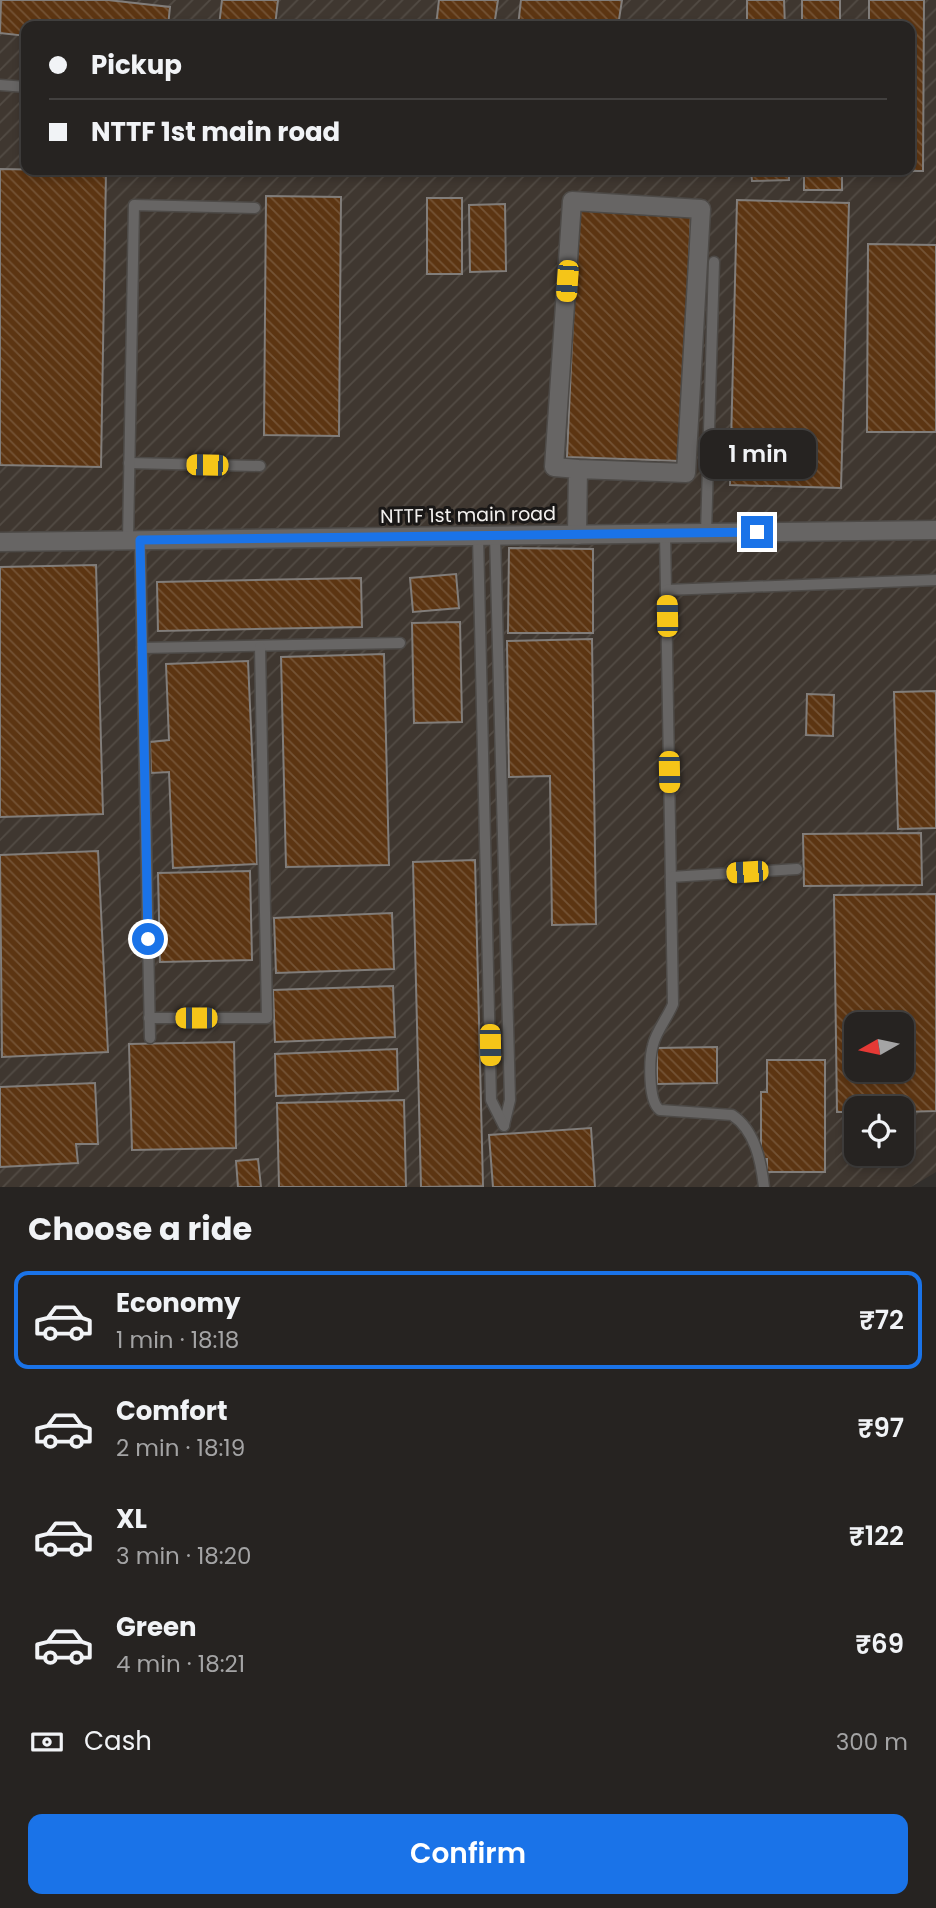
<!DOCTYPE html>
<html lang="en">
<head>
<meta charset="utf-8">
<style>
  :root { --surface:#262321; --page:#322f2e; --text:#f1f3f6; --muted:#a4a4a5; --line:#42403f; --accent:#1a73e8 }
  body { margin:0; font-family:Poppins,sans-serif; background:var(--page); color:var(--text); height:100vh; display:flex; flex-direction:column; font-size:26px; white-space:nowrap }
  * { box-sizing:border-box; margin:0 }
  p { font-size:23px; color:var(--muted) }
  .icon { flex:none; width:38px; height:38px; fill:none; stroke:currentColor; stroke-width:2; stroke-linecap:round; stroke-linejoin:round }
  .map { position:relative; height:1187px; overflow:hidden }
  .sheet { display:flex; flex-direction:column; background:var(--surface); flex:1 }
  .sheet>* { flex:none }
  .top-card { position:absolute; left:21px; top:21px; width:894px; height:154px; border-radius:14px; box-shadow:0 4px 10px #0003,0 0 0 2px var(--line); display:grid; align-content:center; height:154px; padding:0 28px; background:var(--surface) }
  .needle { width:46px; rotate:261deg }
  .tools { position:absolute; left:844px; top:1012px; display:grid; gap:14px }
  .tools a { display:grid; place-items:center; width:70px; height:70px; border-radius:14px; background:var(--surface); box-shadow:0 4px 10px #0003,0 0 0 2px var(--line); font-size:35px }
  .end { position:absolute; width:32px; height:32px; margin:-16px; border:9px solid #1a73e8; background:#fff; box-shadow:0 0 0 4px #fff }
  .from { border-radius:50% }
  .bubble { position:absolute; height:49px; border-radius:14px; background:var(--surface); box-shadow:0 4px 10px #0003,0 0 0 2px var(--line); font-size:23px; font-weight:600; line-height:49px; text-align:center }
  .car { position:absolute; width:21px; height:42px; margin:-21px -10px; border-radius:9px; box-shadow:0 0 5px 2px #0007; background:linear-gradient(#f5c518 24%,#345 0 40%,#f5c518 0 76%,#345 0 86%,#f5c518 0) }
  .top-card b { display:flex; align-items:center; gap:24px; height:66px; font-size:26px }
  .top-card b+b { border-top:2px solid var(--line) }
  .top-card i { width:18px; height:18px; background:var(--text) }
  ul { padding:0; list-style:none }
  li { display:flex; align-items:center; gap:21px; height:98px; margin:0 14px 10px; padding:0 14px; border:4px solid transparent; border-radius:14px }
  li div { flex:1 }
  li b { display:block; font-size:26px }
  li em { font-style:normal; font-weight:600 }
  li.selected { border-color:var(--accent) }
  li>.icon { width:63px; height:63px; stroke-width:1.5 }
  h2 { padding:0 28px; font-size:32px; line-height:84px }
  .pay { display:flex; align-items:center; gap:18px; height:77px; padding:0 28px; font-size:26px }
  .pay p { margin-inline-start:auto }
  .action { display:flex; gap:14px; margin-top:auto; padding:14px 28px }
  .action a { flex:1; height:80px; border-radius:14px; background:var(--accent); color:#fff; font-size:28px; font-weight:600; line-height:80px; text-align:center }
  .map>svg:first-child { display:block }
  .industrial { fill:url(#industrial-furrows); fill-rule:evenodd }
  .building { fill:url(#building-back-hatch); stroke:#817d7a; stroke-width:2; fill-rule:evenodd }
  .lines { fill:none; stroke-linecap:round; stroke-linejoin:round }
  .service-casing { stroke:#4d4a47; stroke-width:13 }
  .minor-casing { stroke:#4d4a47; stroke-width:21 }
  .tertiary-casing { stroke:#4d4a47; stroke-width:21 }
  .service { stroke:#676564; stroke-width:10 }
  .minor { stroke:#676564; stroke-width:18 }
  .tertiary { stroke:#676564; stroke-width:18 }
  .route { stroke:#1a73e8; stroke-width:9 }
  .labels { text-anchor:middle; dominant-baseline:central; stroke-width:6; stroke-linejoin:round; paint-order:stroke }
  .street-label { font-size:19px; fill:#f3f1ef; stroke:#191716 }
</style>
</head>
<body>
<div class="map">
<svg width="936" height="1187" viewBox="0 0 936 1187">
  <defs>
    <pattern id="industrial-furrows" width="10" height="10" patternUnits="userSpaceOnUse" patternTransform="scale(1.75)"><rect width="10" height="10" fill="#3f3730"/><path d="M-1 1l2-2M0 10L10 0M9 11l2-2" fill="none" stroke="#524b44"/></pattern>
    <pattern id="building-back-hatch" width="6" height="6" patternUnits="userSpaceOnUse" patternTransform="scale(1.75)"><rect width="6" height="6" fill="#5c3512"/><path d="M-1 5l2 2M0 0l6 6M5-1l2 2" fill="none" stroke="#745335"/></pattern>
  </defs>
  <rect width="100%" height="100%" fill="#322f2c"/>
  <path class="industrial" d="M0,0H936V1172L911,1187H0ZM26,26H910V170H26ZM856,1024H901V1069H856ZM856,1108H901V1153H856Z"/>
  <g class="building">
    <polygon points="1,0 108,0 170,7 168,26 26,26 26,36 0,33"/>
    <polygon points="222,0 278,0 275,26 219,26"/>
    <polygon points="439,0 498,0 494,26 436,26"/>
    <polygon points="521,0 622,0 618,26 518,26"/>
    <polygon points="747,0 784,0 785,26 747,26"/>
    <rect x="802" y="0" width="38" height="26"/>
    <polygon points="869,0 924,0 923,171 868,171 910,170 910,26 869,26"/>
    <polygon points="0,169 106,171 101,467 0,465"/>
    <polygon points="751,170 789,170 789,180 752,181"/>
    <rect x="804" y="170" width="38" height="20"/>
    <polygon points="266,196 341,197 339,436 264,435"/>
    <rect x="427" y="198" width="35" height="76"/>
    <polygon points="737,200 849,203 841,488 730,485"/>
    <polygon points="505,204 506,271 470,272 469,205"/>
    <polygon points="578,206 691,213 681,461 567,457"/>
    <polygon points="868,244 936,245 936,432 867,432"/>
    <polygon points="509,548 593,549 593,633 508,633"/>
    <polygon points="96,565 103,814 0,817 0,567"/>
    <polygon points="456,574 459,608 413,612 410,578"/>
    <polygon points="361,578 362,627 158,631 157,582"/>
    <polygon points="460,622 462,722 414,723 412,623"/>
    <polygon points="592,639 596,924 552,925 550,776 509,777 507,641"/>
    <polygon points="384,654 389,865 286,867 281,657"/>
    <polygon points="248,661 257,864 173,868 169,772 151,773 150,742 169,740 166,664"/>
    <polygon points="936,691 936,828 898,829 894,692"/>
    <polygon points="807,694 834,695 833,736 806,735"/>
    <polygon points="921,833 922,885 804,886 803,834"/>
    <polygon points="98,851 108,1052 2,1057 0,855"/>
    <polygon points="475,860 483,1186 421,1187 413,862"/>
    <polygon points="250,871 252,960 160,962 158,873"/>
    <path d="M936,894V1111L901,1112V1108H856V1112H837L834,895ZM856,1024H901V1069H856Z"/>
    <polygon points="392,913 394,969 276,973 274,918"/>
    <polygon points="393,986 395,1037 275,1042 273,990"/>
    <polygon points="234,1042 236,1148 132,1150 129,1044"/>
    <polygon points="717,1047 717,1083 657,1084 657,1048"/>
    <polygon points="397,1049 398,1091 276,1096 275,1054"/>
    <polygon points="767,1060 825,1060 825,1172 767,1172 767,1159 761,1159 761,1092 767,1092"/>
    <polygon points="95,1083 98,1144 76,1144 78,1163 0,1167 0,1087"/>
    <polygon points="404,1100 406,1187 279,1187 277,1103"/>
    <polygon points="591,1128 595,1187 493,1187 489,1135"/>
    <polygon points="258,1159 261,1187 238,1187 236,1161"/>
  </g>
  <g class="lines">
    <g class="service-casing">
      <g id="service">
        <polyline points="0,85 26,87"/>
        <polyline points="129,463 260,466"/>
        <path d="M665,533L673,1004C668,1017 656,1031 653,1045C649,1059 648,1102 660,1110L732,1115C755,1130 761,1161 764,1187"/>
        <polyline points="706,533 714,262"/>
        <polyline points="495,535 510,1100 504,1125"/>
        <polyline points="478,536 491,1100 504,1126"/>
        <polyline points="128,540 134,205 255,208"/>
        <polyline points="140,540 150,1038"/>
        <polyline points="666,590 936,580"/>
        <polyline points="142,648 400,643"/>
        <polyline points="671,877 797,869"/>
        <polyline points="149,1018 267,1018 260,647"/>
      </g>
    </g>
    <g class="minor-casing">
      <polyline id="minor" points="577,535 578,469 686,473 701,209 572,201 554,467 578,469"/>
    </g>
    <g class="tertiary-casing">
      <polyline id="tertiary" points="0,542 936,530"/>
    </g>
    <use href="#service" class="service"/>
    <use href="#minor" class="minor"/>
    <use href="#tertiary" class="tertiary"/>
  </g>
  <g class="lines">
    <polyline class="route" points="148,939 140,540 757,532"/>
  </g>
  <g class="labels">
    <g class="street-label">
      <text transform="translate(468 515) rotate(-1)">NTTF 1st main road</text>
    </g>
  </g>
</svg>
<div class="tools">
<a><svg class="needle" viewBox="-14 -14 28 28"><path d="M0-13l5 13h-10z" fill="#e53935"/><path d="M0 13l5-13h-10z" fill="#a4a4a5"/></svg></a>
<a><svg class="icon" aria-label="locate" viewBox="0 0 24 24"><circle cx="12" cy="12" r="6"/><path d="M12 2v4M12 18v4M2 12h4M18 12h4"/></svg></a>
</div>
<i class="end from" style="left:148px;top:939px"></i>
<i class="end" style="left:757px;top:532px"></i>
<div class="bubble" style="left:700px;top:430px;width:116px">1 min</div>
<i class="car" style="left:567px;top:281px;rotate:184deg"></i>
<i class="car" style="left:207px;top:465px;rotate:271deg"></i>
<i class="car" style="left:667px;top:616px;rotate:359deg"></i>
<i class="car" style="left:669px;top:772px;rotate:179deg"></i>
<i class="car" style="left:747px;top:872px;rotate:266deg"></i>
<i class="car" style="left:196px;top:1018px;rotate:270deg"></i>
<i class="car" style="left:490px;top:1045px;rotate:179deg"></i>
<div class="top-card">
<b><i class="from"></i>Pickup</b>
<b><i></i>NTTF 1st main road</b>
</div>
</div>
<section class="sheet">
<h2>Choose a ride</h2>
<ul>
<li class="selected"><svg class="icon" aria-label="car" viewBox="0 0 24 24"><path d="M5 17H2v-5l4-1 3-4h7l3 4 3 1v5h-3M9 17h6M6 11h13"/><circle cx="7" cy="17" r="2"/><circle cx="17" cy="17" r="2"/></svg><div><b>Economy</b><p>1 min · 18:18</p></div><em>₹72</em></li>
<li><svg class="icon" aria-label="car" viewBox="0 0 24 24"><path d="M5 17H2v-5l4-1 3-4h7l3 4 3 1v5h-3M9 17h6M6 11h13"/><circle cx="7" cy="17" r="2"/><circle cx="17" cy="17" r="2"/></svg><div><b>Comfort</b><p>2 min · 18:19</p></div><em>₹97</em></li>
<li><svg class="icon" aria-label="car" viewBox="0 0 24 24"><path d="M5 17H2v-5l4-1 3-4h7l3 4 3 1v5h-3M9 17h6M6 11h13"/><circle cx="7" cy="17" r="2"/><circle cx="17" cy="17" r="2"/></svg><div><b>XL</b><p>3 min · 18:20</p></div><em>₹122</em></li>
<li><svg class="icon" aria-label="car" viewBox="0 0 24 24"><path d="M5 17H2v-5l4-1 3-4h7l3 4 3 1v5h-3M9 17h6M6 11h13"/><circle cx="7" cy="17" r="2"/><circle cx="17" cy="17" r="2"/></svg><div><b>Green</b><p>4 min · 18:21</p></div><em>₹69</em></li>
</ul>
<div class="pay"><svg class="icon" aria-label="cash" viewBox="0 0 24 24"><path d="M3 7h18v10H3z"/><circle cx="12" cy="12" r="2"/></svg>Cash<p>300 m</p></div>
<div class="action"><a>Confirm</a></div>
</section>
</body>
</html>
